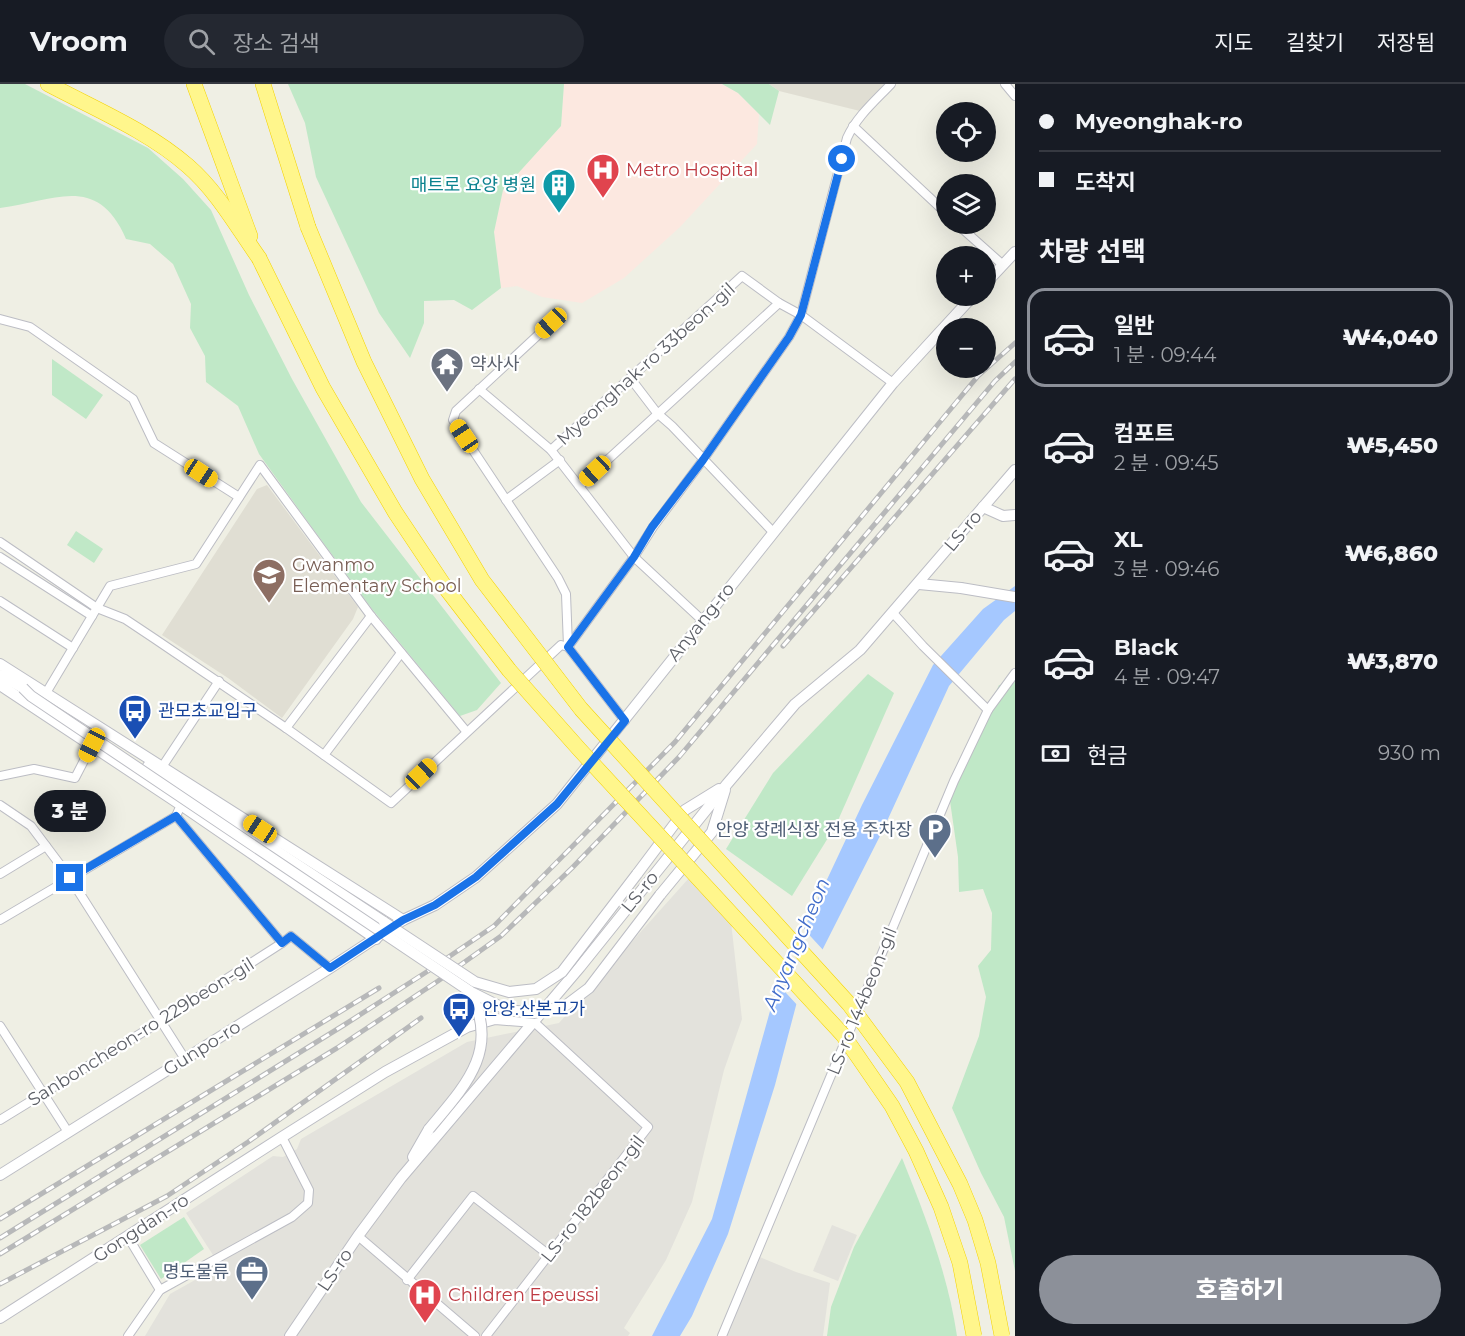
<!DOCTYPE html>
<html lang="ko">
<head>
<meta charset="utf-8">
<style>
  :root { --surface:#171b24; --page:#242831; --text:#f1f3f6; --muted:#9ea1a6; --line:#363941; --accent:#8c9099 }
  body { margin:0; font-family:Montserrat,"Noto Sans KR",sans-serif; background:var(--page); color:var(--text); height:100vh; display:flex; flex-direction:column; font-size:22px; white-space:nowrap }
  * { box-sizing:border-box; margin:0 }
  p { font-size:20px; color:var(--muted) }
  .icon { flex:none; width:33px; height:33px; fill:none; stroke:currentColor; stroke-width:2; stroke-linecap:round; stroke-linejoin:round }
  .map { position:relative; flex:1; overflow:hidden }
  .drawer { display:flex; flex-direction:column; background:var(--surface); width:450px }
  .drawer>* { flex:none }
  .banner { display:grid; align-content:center; height:132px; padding:0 24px; background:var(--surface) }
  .buttons { position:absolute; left:936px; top:18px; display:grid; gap:12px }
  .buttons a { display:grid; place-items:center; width:60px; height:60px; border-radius:50%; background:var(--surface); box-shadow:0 6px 24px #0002; font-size:30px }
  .end { position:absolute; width:27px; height:27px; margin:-14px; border:8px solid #1a73e8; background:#fff; box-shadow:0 0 0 3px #fff }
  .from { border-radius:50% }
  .bubble { position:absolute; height:42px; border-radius:21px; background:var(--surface); box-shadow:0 6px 24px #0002; font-size:20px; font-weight:800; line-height:42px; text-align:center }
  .car { position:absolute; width:18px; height:36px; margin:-18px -9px; border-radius:8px; box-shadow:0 0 4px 2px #0007; background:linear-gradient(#f5c518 24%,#345 0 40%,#f5c518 0 76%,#345 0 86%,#f5c518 0) }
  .banner b { display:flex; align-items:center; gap:21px; height:57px; font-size:22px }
  .banner b+b { border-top:2px solid var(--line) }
  .banner i { width:15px; height:15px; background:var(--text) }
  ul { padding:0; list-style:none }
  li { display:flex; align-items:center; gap:18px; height:99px; margin:0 12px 9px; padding:0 12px; border:3px solid transparent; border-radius:18px }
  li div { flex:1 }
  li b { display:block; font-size:22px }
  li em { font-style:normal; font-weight:800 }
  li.current { border-color:var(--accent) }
  li>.icon { width:54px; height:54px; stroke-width:1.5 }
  h2 { padding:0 24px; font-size:27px; line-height:72px }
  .pay { display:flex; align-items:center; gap:15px; height:66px; padding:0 24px; font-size:22px }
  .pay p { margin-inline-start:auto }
  .primary-button { display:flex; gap:12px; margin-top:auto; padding:12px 24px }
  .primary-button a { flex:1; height:69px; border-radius:36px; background:var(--accent); color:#fff; font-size:24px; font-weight:800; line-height:69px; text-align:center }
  header { display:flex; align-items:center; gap:36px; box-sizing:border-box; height:84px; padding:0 30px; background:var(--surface); border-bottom:2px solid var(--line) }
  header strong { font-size:28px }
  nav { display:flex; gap:33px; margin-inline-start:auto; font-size:21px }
  .search { width:420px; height:54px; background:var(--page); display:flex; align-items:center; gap:15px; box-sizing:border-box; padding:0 21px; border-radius:33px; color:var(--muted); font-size:22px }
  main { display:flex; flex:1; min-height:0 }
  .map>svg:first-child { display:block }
  .industrial { fill:#e3e2dc }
  .education { fill:#e0ded3 }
  .medical { fill:#fce8e0 }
  .green { fill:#c0e8c7 }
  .water { fill:#a5c8ff }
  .pier { fill:#efefe4 }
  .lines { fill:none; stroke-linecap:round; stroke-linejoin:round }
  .minor-casing { stroke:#bcbdc4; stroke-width:10 }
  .tertiary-casing { stroke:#bcbdc4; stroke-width:12 }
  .motorway-casing { stroke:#f4d200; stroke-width:16 }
  .minor { stroke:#fff; stroke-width:8 }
  .tertiary { stroke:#fff; stroke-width:10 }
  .motorway { stroke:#fff68c; stroke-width:15 }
  .rail-casing { stroke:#b7b8b9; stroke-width:5 }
  .rail { stroke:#fff; stroke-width:3; stroke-dasharray:9; stroke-linecap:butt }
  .tertiary-bridge-casing { stroke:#bcbdc4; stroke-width:12; stroke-linecap:butt }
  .motorway-bridge-casing { stroke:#f4d200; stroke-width:16; stroke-linecap:butt }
  .tertiary-bridge { stroke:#fff; stroke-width:10 }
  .motorway-bridge { stroke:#fff68c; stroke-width:15 }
  .route { stroke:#1a73e8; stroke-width:8 }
  .labels { text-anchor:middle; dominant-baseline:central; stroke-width:4.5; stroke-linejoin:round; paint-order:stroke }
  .health-label { font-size:18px; fill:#be3a42; stroke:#fff; text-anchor:start }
  .culture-label { font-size:18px; fill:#0d838f; stroke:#fff; text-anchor:end }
  .worship-label { font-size:18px; fill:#5b616d; stroke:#fff; text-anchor:start }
  .street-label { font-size:18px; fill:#5c5f66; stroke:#fff }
  .education-label { font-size:18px; fill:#785e54; stroke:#fff; text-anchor:start }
  .transit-label { font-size:18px; fill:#164399; stroke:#fff; text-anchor:start }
  .service-label { font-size:18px; fill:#4e5e75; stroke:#fff; text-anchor:end }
  .water-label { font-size:20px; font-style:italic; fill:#416cc9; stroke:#fff }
</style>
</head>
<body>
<header>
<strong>Vroom</strong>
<div class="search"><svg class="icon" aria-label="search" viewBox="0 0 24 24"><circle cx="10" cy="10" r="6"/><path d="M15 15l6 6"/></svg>장소 검색</div>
<nav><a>지도</a><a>길찾기</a><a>저장됨</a></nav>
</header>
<main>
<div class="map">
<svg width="1015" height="1252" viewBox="0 0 1015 1252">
  <rect width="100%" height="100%" fill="#efefe4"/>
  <g class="industrial">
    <polygon points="689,794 731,838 742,935 724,986 692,1118 666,1176 624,1244 630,1249 628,1252 145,1252 170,1210 220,1182 186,1129 273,1072 283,1073 297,1065 301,1055 467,958 559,939"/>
    <polygon points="832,1141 857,1151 838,1197 813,1187"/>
    <polygon points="757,1172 796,1188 830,1199 823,1252 724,1252"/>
  </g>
  <g class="education">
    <polygon points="769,0 886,0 860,27 779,7"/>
    <polygon points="267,401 358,523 353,535 282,634 228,594 162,551 257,405"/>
  </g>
  <polygon class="medical" points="564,0 722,0 738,9 759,30 757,60 680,143 624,194 582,219 542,213 517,202 501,204 494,148 503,106 561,42"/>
  <g class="green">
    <path d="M0,0H25L148,64L183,95L211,126L249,211L292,295L361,418L501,599L477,626L460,632L372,525L308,438L259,370L238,322L206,298L205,272L190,244L191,220L173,180L150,160L126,155C97,88 53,118 0,124Z"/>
    <polygon points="288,0 564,0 561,42 503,106 494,148 501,204 472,226 454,216 424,217 424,239 410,274 379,229 316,93 305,39"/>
    <polygon points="722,0 769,0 779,7 770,41 738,9"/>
    <polygon points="52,275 103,311 86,335 52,311"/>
    <polygon points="76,447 103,465 94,479 67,461"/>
    <polygon points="868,590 894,609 836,741 792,812 726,765 773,689"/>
    <polygon points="1015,598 1015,1187 1004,1133 981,1089 952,1024 979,952 986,913 978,882 991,866 992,829 983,805 959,808 958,773 949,710 999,601"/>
    <path d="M902,1074C925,1131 948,1191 957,1252H827L831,1223L854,1163Z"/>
    <polygon points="184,1133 204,1165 161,1195 140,1161"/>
  </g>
  <polygon class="water" points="1015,502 1015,527 1004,536 949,602 882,748 798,914 775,1001 728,1150 692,1232 680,1252 652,1252 712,1135 777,902 862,721 933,581 983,525"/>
  <polygon class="pier" points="801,842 825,868 801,915 799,923 775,897"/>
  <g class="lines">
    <g class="minor-casing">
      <g id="minor">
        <polyline points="1005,0 1015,12"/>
        <polyline points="853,42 946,129"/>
        <polyline points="957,140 1003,181"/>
        <polyline points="0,235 30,243 133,315 154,359 239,413"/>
        <polyline points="551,239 456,327 453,336 558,494 566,510 568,562"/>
        <polyline points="631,295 657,329 672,342 773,448"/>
        <polyline points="479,305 551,366 579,402"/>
        <polyline points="551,366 742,192 779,219 801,231 893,299"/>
        <polyline points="506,416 560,376"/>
        <polyline points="0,458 97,524 125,535 155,555 286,644"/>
        <polyline points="0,473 92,532"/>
        <polyline points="0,517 73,564"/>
        <polyline points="893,529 923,562 988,626"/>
        <polyline points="371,532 286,644 391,719 561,561 568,563 625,637"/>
        <polyline points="703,537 634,473 579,402 779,219"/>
        <path d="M568,563L634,473L653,443L703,376L789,253L801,231L847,54C857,32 875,17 891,0"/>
        <polyline points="46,609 110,502 196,480 260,381 371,532 466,647"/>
        <polyline points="324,671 401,569"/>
        <polyline points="162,683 219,597"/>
        <polyline points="0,692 34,685 75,694 92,661"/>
        <polyline points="0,721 31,742 70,794 185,975"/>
        <polyline points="181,721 176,732 282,859 291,852 330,884"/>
        <polyline points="0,790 46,762"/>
        <polyline points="0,836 176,732"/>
        <polyline points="0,942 68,1048"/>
        <polyline points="0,1036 161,937 282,859"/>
        <polyline points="358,1152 475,1252"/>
        <polyline points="128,1153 160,1206"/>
        <polyline points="407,1196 473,1112 549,1171"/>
        <polyline points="128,1252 160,1206 292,1133 308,1119 309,1106 282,1053"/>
        <polyline points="486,1252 648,1043 534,938"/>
        <polyline points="722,1252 954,697 988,626 1015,589"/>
      </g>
    </g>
    <g class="tertiary-casing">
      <g id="tertiary">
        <polyline points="986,199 1015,168"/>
        <polyline points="983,423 1003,432 1015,431"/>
        <polyline points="919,500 961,504"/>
        <polyline points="0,580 403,836"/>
        <polyline points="0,591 23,604 32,606"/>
        <polyline points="0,601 181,721 376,855"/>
        <polyline points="148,682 384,838"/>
        <polyline points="637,790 685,726 719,705"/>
        <polyline points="660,811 712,748 725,706"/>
        <polyline points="413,1073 429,1045"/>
        <polyline points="0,1091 330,884 403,836 435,821 476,793 557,720 893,299 973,212"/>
        <polyline points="0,1234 282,1053 385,988 467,943 495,935 534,938"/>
        <polyline points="290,1252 358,1152 401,1094 580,883 727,700 795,620 860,566 1015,386"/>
      </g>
    </g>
    <g class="motorway-casing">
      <g id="motorway">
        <path d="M48,0C95,25 148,47 188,82C217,107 237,143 259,174"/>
        <polyline points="194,0 250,152"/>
        <polyline points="263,0 308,143"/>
      </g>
    </g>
    <use href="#minor" class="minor"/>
    <use href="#tertiary" class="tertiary"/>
    <use href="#motorway" class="motorway"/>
    <g class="rail-casing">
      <g id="rail">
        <polyline points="783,562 1015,295"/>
        <polyline points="0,1135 379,904"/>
        <polyline points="0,1154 344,941 428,887 494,842 675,658 978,292 1015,259"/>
        <polyline points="0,1170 337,964 438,897 501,852 572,784 679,673 995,297 1015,278"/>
        <polyline points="0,1200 167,1112 248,1058 421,934"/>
      </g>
    </g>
    <use href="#rail" class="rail"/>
    <g class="tertiary-bridge-casing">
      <g id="tertiary-bridge">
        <polyline points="961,504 1015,513"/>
        <polyline points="23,604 31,612 471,908 507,926 534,929 565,922 589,904 660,811"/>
        <polyline points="384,838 475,898 509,908 536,905 562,888 637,790"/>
        <path d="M429,1045C465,1002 500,967 471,909"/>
      </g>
    </g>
    <g class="motorway-bridge-casing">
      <g id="motorway-bridge">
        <polyline points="308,143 364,278 422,395 482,496 581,625 849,920 907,998 960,1100 975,1136 988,1179 1002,1252"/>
        <polyline points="259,174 323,304 395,428 445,503 509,586 579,665 843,951 892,1022 916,1067 941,1123 960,1179 974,1252"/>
      </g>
    </g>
    <use href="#tertiary-bridge" class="tertiary-bridge"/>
    <use href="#motorway-bridge" class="motorway-bridge"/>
  </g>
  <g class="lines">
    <polyline class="route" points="70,794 176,732 282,859 291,852 330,884 403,836 435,821 476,793 557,720 625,637 568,563 634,473 652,443 703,376 789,253 801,231 842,75"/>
  </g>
  <defs>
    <g id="hospital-pin" transform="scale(1.725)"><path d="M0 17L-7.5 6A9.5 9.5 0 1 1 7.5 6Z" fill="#e0444e" stroke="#fff"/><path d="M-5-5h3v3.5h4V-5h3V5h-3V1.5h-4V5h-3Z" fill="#fff"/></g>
    <g id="building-pin" transform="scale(1.725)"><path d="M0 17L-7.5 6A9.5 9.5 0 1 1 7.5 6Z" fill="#0f9aa8" stroke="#fff"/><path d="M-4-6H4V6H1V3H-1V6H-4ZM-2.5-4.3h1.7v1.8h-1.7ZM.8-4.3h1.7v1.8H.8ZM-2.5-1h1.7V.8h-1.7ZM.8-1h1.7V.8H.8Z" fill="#fff"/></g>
    <g id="temple-pin" transform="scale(1.725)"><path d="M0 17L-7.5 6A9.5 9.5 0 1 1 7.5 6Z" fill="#6b7280" stroke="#fff"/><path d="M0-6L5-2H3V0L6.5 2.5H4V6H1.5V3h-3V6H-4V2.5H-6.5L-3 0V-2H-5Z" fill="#fff"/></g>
    <g id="school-pin" transform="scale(1.725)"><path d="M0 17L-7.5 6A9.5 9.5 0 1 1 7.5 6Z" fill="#8d6e63" stroke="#fff"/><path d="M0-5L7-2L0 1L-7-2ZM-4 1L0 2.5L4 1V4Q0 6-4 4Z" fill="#fff"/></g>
    <g id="bus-pin" transform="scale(1.725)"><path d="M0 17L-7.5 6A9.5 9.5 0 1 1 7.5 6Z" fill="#1a4fb4" stroke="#fff"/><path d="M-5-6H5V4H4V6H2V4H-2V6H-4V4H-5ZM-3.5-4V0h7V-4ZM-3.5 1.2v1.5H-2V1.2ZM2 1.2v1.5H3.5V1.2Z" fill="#fff"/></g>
    <g id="parking-pin" transform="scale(1.725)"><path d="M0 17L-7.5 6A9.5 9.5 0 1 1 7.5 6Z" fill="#5c6f8a" stroke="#fff"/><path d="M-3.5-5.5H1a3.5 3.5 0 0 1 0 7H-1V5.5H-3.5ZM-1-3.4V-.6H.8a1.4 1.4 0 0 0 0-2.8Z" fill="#fff"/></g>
    <g id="office-pin" transform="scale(1.725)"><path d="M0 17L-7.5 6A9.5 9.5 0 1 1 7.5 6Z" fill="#5c6f8a" stroke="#fff"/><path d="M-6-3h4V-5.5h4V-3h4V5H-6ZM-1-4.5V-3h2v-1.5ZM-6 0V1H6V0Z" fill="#fff"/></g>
  </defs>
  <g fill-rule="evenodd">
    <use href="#hospital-pin" x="603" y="86"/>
    <use href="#building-pin" x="559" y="101"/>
    <use href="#temple-pin" x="447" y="280"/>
    <use href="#school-pin" x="269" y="491"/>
    <use href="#bus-pin" x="135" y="627"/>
    <use href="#parking-pin" x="935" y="746"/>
    <use href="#bus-pin" x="459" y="925"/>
    <use href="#office-pin" x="252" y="1188"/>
    <use href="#hospital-pin" x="425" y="1211"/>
  </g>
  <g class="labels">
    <g class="health-label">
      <text x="626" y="86">Metro Hospital</text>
      <text x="448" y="1211">Children Epeussi</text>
    </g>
    <g class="culture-label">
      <text x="536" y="101">매트로 요양 병원</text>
    </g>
    <g class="worship-label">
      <text x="470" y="280">약사사</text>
    </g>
    <g class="street-label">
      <text transform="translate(646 280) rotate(-42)">Myeonghak-ro 33beon-gil</text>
      <text transform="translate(963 447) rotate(-50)">LS-ro</text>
      <text transform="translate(701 538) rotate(-51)">Anyang-ro</text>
      <text transform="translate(640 808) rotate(-51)">LS-ro</text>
      <text transform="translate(862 917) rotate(-68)">LS-ro 144beon-gil</text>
      <text transform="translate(141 948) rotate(-32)">Sanboncheon-ro 229beon-gil</text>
      <text transform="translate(202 964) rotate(-32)">Gunpo-ro</text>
      <text transform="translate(593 1115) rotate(-52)">LS-ro 182beon-gil</text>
      <text transform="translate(141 1144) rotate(-33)">Gongdan-ro</text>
      <text transform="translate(335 1186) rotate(-56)">LS-ro</text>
    </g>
    <g class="education-label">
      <text x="292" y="481">Gwanmo<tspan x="292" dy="21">Elementary School</tspan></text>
    </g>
    <g class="transit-label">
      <text x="158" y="627">관모초교입구</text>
      <text x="482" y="925">안양.산본고가</text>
    </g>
    <g class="service-label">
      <text x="912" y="746">안양 장례식장 전용 주차장</text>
      <text x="229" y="1188">명도물류</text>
    </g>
    <g class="water-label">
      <text transform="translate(796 860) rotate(-67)">Anyangcheon</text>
    </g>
  </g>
</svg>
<div class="buttons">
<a><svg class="icon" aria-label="locate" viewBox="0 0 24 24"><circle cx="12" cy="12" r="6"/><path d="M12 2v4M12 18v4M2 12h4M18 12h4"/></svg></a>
<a><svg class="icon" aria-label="layers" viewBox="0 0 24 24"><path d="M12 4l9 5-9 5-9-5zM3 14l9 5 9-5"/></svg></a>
<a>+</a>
<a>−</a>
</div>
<i class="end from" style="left:842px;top:75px"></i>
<i class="end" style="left:70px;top:794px"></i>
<div class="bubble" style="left:34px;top:706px;width:72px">3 분</div>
<i class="car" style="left:551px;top:239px;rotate:227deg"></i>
<i class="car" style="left:464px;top:352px;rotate:326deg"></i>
<i class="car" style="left:595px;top:387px;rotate:227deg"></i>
<i class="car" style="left:201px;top:389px;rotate:123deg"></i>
<i class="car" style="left:92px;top:661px;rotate:207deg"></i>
<i class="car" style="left:421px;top:690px;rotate:46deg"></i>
<i class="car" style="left:260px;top:745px;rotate:303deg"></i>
</div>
<section class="drawer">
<div class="banner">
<b><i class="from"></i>Myeonghak-ro</b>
<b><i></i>도착지</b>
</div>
<h2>차량 선택</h2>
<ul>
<li class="current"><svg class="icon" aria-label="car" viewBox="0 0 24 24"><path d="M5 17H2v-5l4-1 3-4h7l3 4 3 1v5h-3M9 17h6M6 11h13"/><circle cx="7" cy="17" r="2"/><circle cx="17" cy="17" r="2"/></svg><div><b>일반</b><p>1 분 · 09:44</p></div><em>₩4,040</em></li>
<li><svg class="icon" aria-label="car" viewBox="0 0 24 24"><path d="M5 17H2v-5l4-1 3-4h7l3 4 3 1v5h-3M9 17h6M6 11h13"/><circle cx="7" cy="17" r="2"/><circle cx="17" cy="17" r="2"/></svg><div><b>컴포트</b><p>2 분 · 09:45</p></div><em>₩5,450</em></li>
<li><svg class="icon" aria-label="car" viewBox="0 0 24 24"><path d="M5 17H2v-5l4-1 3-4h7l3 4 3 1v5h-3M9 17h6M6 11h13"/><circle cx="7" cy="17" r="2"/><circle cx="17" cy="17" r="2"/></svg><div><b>XL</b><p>3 분 · 09:46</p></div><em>₩6,860</em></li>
<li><svg class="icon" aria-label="car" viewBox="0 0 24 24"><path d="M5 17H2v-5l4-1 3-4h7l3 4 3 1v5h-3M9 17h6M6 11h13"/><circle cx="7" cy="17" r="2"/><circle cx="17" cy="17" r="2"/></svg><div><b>Black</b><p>4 분 · 09:47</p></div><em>₩3,870</em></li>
</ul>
<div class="pay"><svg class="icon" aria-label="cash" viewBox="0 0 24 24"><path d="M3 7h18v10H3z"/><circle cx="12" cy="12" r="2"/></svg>현금<p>930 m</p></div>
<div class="primary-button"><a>호출하기</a></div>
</section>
</main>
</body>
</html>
